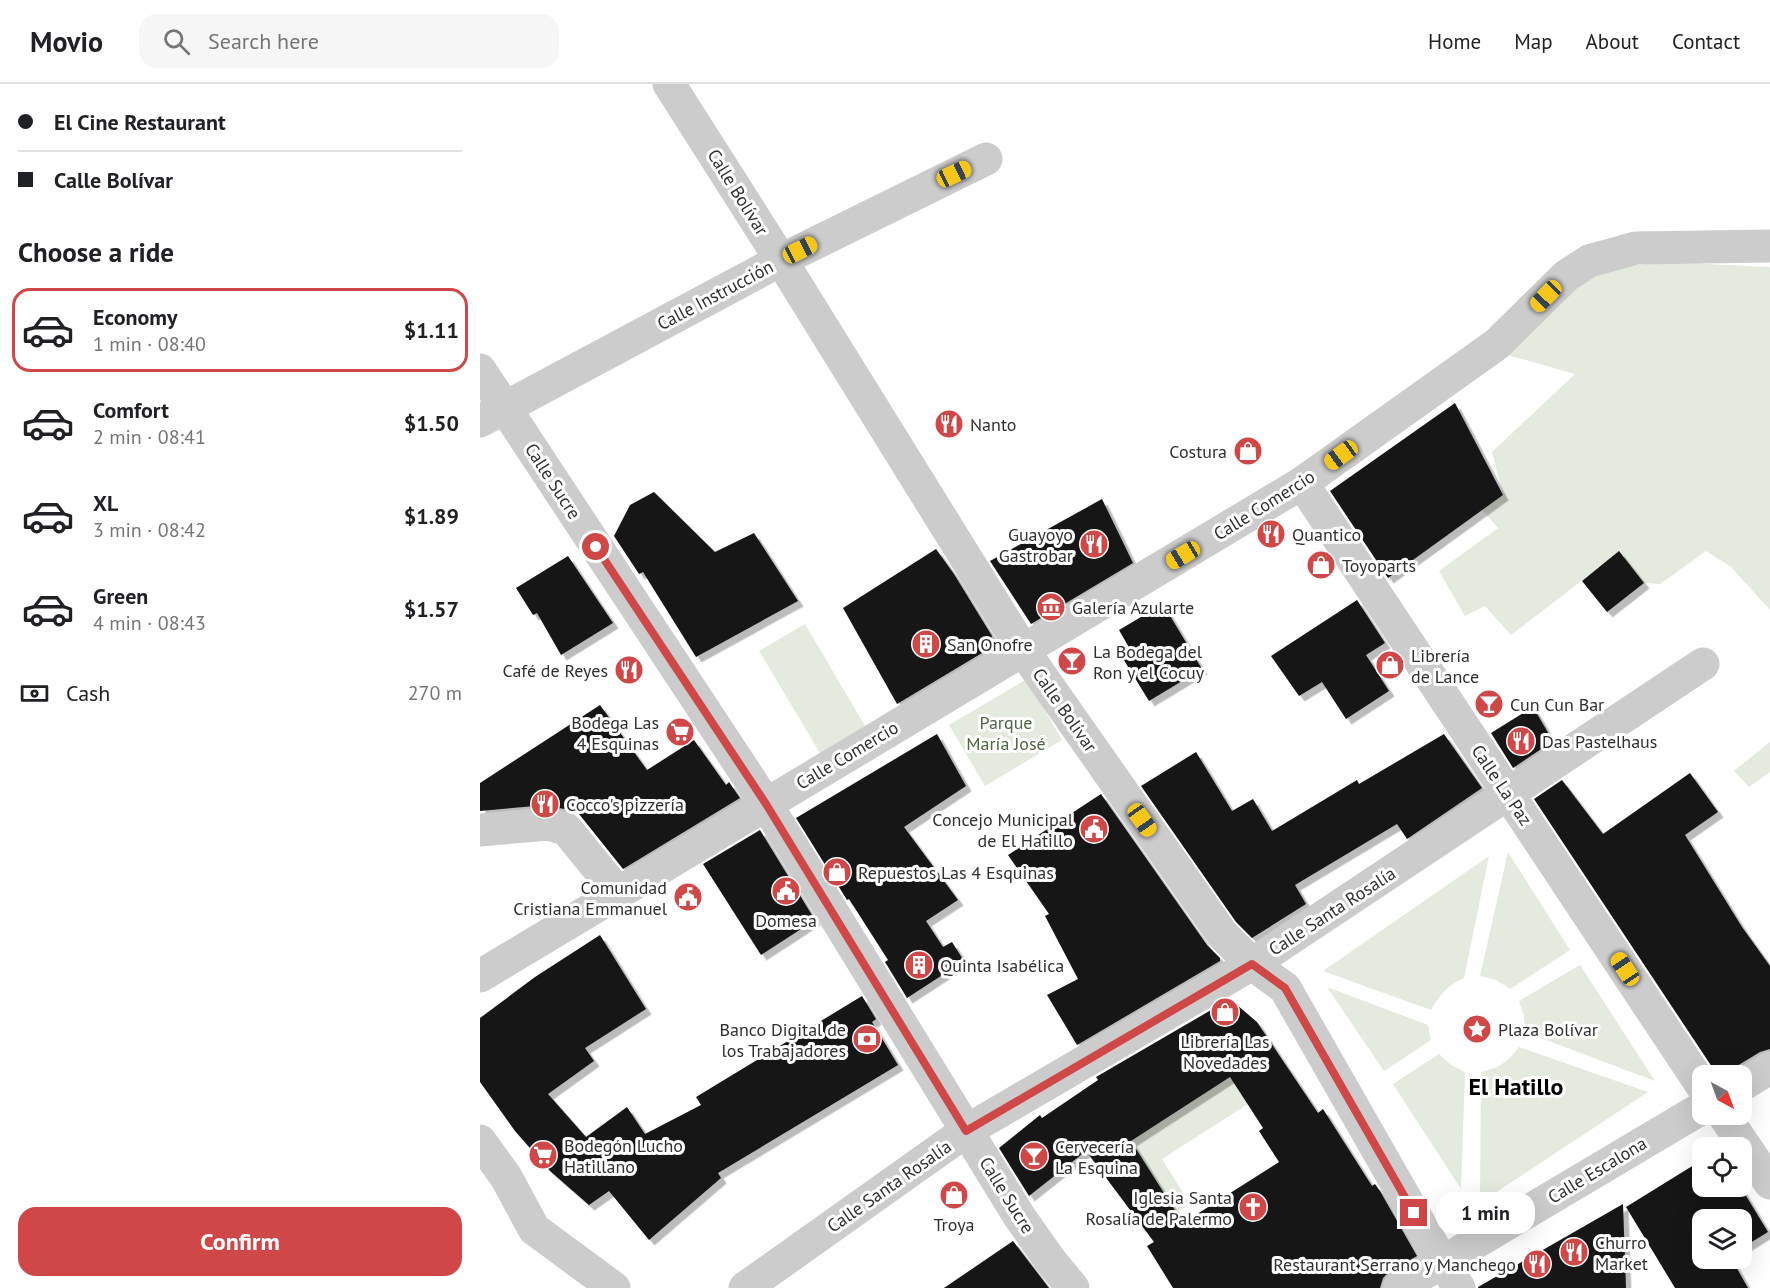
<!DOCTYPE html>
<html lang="en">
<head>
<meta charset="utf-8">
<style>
  :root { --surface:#fff; --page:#f6f6f6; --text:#202124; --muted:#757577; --line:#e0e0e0; --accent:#d04747 }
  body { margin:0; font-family:"PT Sans",sans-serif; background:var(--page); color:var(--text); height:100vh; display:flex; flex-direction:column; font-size:22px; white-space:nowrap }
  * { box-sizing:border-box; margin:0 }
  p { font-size:20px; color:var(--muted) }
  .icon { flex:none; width:33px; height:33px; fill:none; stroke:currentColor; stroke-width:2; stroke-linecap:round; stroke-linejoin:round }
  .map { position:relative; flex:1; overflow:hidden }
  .details { display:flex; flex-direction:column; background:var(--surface); width:480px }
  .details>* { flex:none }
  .top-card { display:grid; align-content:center; height:132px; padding:0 18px; background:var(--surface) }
  .needle { width:39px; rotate:139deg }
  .buttons { position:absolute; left:1212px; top:981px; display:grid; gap:12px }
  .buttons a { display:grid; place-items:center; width:60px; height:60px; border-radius:12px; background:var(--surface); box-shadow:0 6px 24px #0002; font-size:30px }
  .end { position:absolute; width:27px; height:27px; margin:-14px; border:8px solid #d04747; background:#fff; box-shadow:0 0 0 3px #fff }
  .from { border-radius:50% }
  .bubble { position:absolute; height:42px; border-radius:18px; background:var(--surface); box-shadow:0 6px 24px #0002; font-size:20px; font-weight:700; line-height:42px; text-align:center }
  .car { position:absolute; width:18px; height:36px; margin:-18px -9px; border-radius:8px; box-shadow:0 0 4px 2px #0007; background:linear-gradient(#f5c518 24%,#345 0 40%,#f5c518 0 76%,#345 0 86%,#f5c518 0) }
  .top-card b { display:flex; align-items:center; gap:21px; height:57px; font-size:22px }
  .top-card b+b { border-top:2px solid var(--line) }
  .top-card i { width:15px; height:15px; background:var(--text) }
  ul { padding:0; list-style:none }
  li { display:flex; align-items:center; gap:18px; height:84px; margin:0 12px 9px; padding:0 6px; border:3px solid transparent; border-radius:18px }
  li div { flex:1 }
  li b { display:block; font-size:22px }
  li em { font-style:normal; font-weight:700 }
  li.current { border-color:var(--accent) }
  li>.icon { width:54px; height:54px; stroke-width:1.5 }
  h2 { padding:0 18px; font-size:27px; line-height:72px }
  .pay { display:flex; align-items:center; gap:15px; height:66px; padding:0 18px; font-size:22px }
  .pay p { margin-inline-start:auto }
  .primary-button { display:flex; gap:12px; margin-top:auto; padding:12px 18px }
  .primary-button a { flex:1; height:69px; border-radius:18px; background:var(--accent); color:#fff; font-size:24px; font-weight:700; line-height:69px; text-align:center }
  header { display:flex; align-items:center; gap:36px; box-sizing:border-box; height:84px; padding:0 30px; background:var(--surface); border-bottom:2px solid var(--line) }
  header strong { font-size:28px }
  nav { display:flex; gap:33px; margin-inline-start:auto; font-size:21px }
  .search { width:420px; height:54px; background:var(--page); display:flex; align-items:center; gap:15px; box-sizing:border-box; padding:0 21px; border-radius:18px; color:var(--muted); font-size:22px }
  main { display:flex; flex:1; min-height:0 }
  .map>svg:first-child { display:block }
  .green { fill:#e4eade }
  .building { fill:#161616; fill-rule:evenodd; filter:url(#shadow) }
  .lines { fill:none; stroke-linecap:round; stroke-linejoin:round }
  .minor { stroke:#ccc; stroke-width:33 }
  .route { stroke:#d04747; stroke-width:8 }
  .labels { text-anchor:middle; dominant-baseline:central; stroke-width:6; stroke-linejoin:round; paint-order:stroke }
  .street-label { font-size:18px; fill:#2f2f2f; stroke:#fff }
  .poi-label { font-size:18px; fill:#2f2f2f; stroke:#fff; text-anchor:start }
  .park-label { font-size:18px; fill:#4f6541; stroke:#fff }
  .district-label { font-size:24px; font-weight:bold; fill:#000; stroke:#fff }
</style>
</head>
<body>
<header>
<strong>Movio</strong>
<div class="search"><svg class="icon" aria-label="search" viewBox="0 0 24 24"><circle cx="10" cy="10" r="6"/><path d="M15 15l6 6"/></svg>Search here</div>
<nav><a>Home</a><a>Map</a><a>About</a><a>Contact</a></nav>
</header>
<main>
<section class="details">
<div class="top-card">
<b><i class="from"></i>El Cine Restaurant</b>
<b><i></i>Calle Bolívar</b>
</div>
<h2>Choose a ride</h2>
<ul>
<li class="current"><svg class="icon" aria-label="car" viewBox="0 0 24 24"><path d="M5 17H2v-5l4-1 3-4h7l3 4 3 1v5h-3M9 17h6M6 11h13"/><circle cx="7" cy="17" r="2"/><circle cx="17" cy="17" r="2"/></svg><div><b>Economy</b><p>1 min · 08:40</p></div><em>$1.11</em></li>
<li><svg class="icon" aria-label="car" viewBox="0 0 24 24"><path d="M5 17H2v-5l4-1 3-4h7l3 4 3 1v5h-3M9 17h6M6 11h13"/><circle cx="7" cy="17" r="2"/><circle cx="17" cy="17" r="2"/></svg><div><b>Comfort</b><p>2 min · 08:41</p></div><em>$1.50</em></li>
<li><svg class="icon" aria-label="car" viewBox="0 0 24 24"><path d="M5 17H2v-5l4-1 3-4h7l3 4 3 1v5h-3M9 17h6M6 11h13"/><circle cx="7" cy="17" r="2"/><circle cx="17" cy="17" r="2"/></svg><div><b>XL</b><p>3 min · 08:42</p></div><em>$1.89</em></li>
<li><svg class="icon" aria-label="car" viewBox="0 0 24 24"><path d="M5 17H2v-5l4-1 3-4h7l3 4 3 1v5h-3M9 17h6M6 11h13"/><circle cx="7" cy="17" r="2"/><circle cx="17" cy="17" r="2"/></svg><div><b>Green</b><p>4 min · 08:43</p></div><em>$1.57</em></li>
</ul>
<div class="pay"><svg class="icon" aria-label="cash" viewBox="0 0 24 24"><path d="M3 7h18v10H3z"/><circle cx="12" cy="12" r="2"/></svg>Cash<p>270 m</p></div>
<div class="primary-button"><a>Confirm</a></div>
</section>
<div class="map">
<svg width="1290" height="1204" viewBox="0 0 1290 1204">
  <defs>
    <filter id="shadow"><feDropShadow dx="5.5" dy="5.5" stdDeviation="0" flood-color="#0004"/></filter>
  </defs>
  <rect width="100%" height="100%" fill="#fff"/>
  <g class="green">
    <polygon points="1183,178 1290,183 1290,526 1251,483 1226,467 1180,500 1164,499 1139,468 1031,551 1005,522 985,532 959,487 1018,444 1002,426 1023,411 1012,368 1095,290 1017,268 1118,186"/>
    <polygon points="325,540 388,647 343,674 279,567"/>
    <polygon points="547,595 582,656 505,702 469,641"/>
    <polygon points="1290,658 1290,688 1269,703 1254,687"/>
    <polygon points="1028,768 1090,866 1030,905 1016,896 1000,892"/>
    <path d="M1009,772L984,894C968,901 960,910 951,926L843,887Z"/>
    <polygon points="1100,881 1175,997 1045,948 1044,932 1039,917"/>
    <polygon points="847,903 948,941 951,956 904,987"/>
    <path d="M1039,963L1168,1008L1000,1119L1001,988C1019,984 1028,978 1039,963Z"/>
    <polygon points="959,970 971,981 985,988 981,1105 913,1000"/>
    <polygon points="750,993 768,1020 682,1075 710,1120 665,1149 651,1127 682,1106 651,1057"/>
  </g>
  <g class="building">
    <polygon points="975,319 1023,411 908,494 850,407"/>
    <polygon points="174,408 235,468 274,449 318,517 216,573 163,488 159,490 134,452 150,421"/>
    <polygon points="622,415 653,479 551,540 510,477"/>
    <polygon points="456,465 474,490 512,552 507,566 417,620 363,524"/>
    <polygon points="1139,467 1164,499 1127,528 1102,497"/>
    <polygon points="88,472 133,539 81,571 57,529 53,531 36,504"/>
    <polygon points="877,516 905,559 886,571 909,607 866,635 842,598 819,612 791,572"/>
    <polygon points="683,520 722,585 669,617 642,573 651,567 639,546"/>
    <polygon points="120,621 167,686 214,656 246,701 249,698 260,714 143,785 91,720 84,725 66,721 0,727 0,699"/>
    <polygon points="1053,623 1073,657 1033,684 1011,649"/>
    <polygon points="457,650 486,702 424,743 478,816 446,837 463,863 472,858 484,877 427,914 405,878 408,876 369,815 367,816 316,734"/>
    <polygon points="964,650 1002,704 927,755 917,740 815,801 826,820 772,854 756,838 661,702 716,668 752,727 773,715 792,747 877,696 879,700"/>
    <polygon points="1210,689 1238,728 1205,751 1262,843 1290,882 1290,965 1280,968 1252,985 1246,992 1238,992 1054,715 1082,696 1123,750"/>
    <polygon points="621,710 727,861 740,874 740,877 597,961 567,911 598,895 565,832 569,830 528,771"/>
    <polygon points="280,746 335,836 281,871 223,780"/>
    <polygon points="120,851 166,925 105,964 114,977 68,1010 106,1053 147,1023 165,1050 221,1021 216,1013 382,912 396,935 392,938 418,981 238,1089 241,1094 169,1156 129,1107 109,1121 70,1087 35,1047 0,998 0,934 55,893"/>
    <path d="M750,915L777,938L838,1029L843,1025L892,1102L895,1100L900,1107L937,1172L909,1188L903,1194L900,1204H693L667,1162L674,1158L606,1067L549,1112L519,1064L560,1031L562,1034L618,996L616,993ZM750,993L783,1044L779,1047L799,1078L703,1139L651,1057Z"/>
    <polygon points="1222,1076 1222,1102 1260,1102 1288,1148 1262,1164 1262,1136 1222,1136 1222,1174 1251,1174 1268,1204 1195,1204 1146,1123"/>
    <polygon points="1143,1120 1146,1204 998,1204 998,1203"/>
    <polygon points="533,1157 569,1204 464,1204"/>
  </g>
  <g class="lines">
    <g class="minor">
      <polyline points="189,0 301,176 543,566 742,850 772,880 805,904 945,1149 979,1204"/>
      <polyline points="0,286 286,720 539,1132 570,1176 593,1204"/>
      <polyline points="0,337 301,176 506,75"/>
      <polyline points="822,399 1222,1002"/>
      <polyline points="0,746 68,740 86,745 139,810"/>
      <polyline points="0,892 822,399 1017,260 1086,192 1109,177 1156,164 1290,162"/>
      <polyline points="1262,1001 1290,984"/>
      <polyline points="1243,1030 1290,1099"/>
      <polyline points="0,1057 26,1093 54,1145 134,1204"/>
      <polyline points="265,1204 486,1047 772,880 1223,580"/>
      <polyline points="919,1204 1222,1024"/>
    </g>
  </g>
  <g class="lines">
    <polyline class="route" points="116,463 286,720 486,1047 772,880 805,904 934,1129"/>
  </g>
  <defs>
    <g id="restaurant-disc" transform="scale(1.5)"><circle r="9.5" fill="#d04747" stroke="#fff"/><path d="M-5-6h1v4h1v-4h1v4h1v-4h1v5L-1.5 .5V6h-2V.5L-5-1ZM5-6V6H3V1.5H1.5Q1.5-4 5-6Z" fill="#fff"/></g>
    <g id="shop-disc" transform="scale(1.5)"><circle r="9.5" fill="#d04747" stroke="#fff"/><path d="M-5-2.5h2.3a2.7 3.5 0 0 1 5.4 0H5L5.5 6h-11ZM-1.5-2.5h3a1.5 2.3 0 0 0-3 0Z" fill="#fff"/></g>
    <g id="museum-disc" transform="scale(1.5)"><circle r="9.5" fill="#d04747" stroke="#fff"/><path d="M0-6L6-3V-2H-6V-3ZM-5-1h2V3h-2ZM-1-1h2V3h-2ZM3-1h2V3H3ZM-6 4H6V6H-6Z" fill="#fff"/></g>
    <g id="building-disc" transform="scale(1.5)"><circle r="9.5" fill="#d04747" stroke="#fff"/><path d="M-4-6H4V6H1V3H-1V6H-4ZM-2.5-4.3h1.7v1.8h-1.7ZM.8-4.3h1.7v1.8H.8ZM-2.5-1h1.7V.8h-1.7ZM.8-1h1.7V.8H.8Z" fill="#fff"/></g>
    <g id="bar-disc" transform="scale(1.5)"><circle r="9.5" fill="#d04747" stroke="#fff"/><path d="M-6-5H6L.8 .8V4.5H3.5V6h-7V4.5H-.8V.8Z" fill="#fff"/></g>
    <g id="supermarket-disc" transform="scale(1.5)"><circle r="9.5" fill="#d04747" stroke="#fff"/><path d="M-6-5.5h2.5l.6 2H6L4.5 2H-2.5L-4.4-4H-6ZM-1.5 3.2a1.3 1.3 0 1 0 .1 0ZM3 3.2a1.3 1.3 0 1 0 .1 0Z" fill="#fff"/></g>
    <g id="civic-disc" transform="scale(1.5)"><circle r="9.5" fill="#d04747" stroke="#fff"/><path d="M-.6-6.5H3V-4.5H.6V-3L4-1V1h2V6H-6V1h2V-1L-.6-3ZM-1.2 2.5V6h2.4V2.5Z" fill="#fff"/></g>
    <g id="sight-disc" transform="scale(1.5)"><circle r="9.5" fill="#d04747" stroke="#fff"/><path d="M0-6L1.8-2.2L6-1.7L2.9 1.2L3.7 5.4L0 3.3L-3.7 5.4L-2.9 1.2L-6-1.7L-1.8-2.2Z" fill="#fff"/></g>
    <g id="bank-disc" transform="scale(1.5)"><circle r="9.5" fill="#d04747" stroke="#fff"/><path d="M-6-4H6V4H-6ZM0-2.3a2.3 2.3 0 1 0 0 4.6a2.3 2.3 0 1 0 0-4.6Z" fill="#fff"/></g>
    <g id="church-disc" transform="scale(1.5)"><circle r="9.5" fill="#d04747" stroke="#fff"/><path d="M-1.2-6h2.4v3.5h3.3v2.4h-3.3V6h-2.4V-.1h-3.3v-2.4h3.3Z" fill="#fff"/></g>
  </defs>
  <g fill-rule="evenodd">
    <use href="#restaurant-disc" x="469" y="340"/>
    <use href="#shop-disc" x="768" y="367"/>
    <use href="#restaurant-disc" x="791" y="450"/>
    <use href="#restaurant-disc" x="614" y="460"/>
    <use href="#shop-disc" x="841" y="481"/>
    <use href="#museum-disc" x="571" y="523"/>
    <use href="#building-disc" x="446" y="560"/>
    <use href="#bar-disc" x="592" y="577"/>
    <use href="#shop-disc" x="910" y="581"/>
    <use href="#restaurant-disc" x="149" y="586"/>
    <use href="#bar-disc" x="1009" y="620"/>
    <use href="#supermarket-disc" x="200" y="648"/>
    <use href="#restaurant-disc" x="1041" y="657"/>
    <use href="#restaurant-disc" x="65" y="720"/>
    <use href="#civic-disc" x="614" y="745"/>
    <use href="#shop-disc" x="357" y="788"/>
    <use href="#civic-disc" x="306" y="807"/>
    <use href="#civic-disc" x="208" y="813"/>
    <use href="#building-disc" x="439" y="881"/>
    <use href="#shop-disc" x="745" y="928"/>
    <use href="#sight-disc" x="997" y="945"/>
    <use href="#bank-disc" x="387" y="955"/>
    <use href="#supermarket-disc" x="63" y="1071"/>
    <use href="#bar-disc" x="554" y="1072"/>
    <use href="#shop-disc" x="474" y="1111"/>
    <use href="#church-disc" x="773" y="1123"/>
    <use href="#restaurant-disc" x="1094" y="1168"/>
    <use href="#restaurant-disc" x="1057" y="1180"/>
  </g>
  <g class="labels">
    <g class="street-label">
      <text transform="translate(258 108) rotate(58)">Calle Bolívar</text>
      <text transform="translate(235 211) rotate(-28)">Calle Instrucción</text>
      <text transform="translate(73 397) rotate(57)">Calle Sucre</text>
      <text transform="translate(784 421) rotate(-32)">Calle Comercio</text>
      <text transform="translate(585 626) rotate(55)">Calle Bolívar</text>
      <text transform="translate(367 671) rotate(-31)">Calle Comercio</text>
      <text transform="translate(1022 701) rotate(56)">Calle La Paz</text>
      <text transform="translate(852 827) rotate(-33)">Calle Santa Rosalía</text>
      <text transform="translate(1117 1086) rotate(-31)">Calle Escalona</text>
      <text transform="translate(409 1102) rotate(-35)">Calle Santa Rosalía</text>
      <text transform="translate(527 1111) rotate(58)">Calle Sucre</text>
    </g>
    <g class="poi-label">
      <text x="490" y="340">Nanto</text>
      <text x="747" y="367" text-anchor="end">Costura</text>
      <text x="593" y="450" text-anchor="end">Guayoyo<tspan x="593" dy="21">Gastrobar</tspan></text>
      <text x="812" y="450">Quantico</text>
      <text x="862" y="481">Toyoparts</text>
      <text x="592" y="523">Galería Azularte</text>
      <text x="467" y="560">San Onofre</text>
      <text x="613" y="567">La Bodega del<tspan x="613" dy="21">Ron y el Cocuy</tspan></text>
      <text x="931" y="571">Librería<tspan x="931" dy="21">de Lance</tspan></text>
      <text x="128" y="586" text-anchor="end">Café de Reyes</text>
      <text x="1030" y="620">Cun Cun Bar</text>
      <text x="179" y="638" text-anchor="end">Bodega Las<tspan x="179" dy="21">4 Esquinas</tspan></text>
      <text x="1062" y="657">Das Pastelhaus</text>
      <text x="86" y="720">Cocco's pizzería</text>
      <text x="593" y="735" text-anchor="end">Concejo Municipal<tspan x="593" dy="21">de El Hatillo</tspan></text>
      <text x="378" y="788">Repuestos Las 4 Esquinas</text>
      <text x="187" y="803" text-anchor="end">Comunidad<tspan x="187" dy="21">Cristiana Emmanuel</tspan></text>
      <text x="306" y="836" text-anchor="middle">Domesa</text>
      <text x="460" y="881">Quinta Isabélica</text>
      <text x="366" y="945" text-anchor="end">Banco Digital de<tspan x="366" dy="21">los Trabajadores</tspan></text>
      <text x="1018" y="945">Plaza Bolívar</text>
      <text x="745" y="957" text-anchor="middle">Librería Las<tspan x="745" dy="21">Novedades</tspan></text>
      <text x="84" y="1061">Bodegón Lucho<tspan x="84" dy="21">Hatillano</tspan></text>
      <text x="575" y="1062">Cervecería<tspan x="575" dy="21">La Esquina</tspan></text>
      <text x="752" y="1113" text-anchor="end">Iglesia Santa<tspan x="752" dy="21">Rosalía de Palermo</tspan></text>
      <text x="474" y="1140" text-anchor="middle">Troya</text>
      <text x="1115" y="1158">Churro<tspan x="1115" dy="21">Market</tspan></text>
      <text x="1036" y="1180" text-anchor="end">Restaurant Serrano y Manchego</text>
    </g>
    <g class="park-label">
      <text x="526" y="638">Parque<tspan x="526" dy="21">María José</tspan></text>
    </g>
    <g class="district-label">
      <text x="1036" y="1002">El Hatillo</text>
    </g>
  </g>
</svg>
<div class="buttons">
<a><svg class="needle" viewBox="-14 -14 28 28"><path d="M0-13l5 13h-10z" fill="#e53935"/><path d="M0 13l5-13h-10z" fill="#757577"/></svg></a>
<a><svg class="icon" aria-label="locate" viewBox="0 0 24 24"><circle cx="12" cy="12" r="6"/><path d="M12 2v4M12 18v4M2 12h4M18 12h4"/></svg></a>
<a><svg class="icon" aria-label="layers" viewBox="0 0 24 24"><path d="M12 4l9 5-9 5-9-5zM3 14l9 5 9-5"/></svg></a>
</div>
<i class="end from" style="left:116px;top:463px"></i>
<i class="end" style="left:934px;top:1129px"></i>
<div class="bubble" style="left:956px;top:1108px;width:99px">1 min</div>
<i class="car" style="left:474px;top:90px;rotate:65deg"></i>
<i class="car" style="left:320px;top:166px;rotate:63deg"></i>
<i class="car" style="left:1066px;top:212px;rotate:224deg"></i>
<i class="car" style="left:861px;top:371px;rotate:234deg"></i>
<i class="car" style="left:703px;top:471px;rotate:239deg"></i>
<i class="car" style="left:662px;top:736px;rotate:145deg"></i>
<i class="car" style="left:1145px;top:885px;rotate:326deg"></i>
</div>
</main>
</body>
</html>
